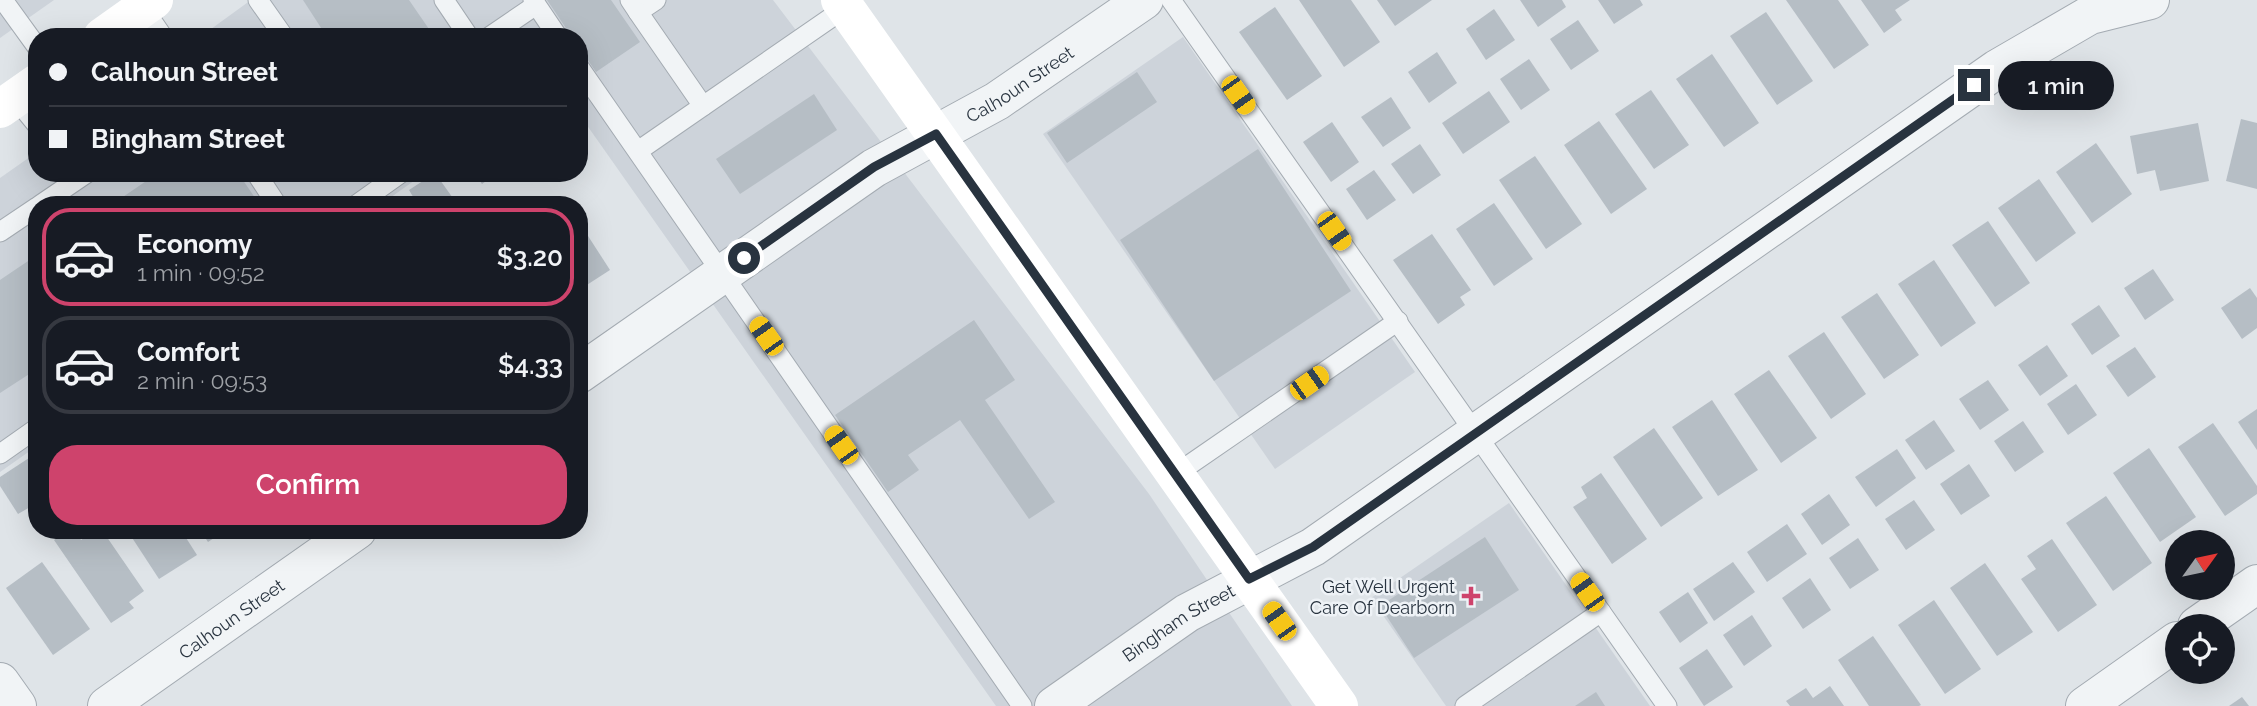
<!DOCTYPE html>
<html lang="en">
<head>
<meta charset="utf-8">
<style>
  :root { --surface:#171b24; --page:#20242c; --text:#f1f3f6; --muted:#9ea1a6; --line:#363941; --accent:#ce436c }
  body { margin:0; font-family:Raleway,sans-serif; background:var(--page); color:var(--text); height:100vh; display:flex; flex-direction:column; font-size:26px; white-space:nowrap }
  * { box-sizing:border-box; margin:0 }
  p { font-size:23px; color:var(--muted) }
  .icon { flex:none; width:38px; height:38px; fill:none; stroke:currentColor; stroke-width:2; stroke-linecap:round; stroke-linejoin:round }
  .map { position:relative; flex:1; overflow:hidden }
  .side { position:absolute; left:28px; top:196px; width:560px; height:343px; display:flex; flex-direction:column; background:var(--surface); border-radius:28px; box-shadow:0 7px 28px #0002 }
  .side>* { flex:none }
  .top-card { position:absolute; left:28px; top:28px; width:560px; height:154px; border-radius:28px; box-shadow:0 7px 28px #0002; display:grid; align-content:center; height:154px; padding:0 21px; background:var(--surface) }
  .needle { width:46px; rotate:57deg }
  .controls { position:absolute; left:2165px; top:530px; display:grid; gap:14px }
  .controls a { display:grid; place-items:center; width:70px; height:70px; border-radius:50%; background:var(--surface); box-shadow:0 7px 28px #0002; font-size:35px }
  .end { position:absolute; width:32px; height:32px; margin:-16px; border:9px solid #28333f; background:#fff; box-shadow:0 0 0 4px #fff }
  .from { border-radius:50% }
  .bubble { position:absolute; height:49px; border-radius:24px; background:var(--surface); box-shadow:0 7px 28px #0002; font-size:23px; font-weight:600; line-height:49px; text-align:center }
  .car { position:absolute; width:21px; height:42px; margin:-21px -10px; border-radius:9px; box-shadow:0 0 5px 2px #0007; background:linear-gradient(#f5c518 24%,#345 0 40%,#f5c518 0 76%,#345 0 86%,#f5c518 0) }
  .top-card b { display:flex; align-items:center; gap:24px; height:66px; font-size:26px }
  .top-card b+b { border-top:2px solid var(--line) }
  .top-card i { width:18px; height:18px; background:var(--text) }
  ul { padding:12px 0 0; list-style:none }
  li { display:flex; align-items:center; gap:21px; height:98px; margin:0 14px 10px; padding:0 7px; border:4px solid var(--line); border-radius:28px }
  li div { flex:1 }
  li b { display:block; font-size:26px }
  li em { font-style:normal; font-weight:600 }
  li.active { border-color:var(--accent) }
  li>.icon { width:63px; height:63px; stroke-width:1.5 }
  .button { display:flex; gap:14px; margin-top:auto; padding:14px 21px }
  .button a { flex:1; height:80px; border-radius:28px; background:var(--accent); color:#fff; font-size:28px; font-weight:600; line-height:80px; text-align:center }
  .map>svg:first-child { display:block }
  .built { fill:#cdd3da }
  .building { fill:#b6bec5 }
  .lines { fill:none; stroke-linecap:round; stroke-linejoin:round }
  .lane-casing { stroke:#a4abb2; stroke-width:21 }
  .street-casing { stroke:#a4abb2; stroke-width:40 }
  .lane { stroke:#f1f4f6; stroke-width:19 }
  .street { stroke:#f1f4f6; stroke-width:38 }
  .secondary { stroke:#fff; stroke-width:38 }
  .route { stroke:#28333f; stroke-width:9 }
  .poi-dot { fill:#ce436c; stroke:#eef2f6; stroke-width:2.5 }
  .labels { text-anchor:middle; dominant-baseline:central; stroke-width:5; stroke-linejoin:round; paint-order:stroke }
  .street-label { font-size:18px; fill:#28333f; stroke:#eef2f6 }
  .poi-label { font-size:18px; fill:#28333f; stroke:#eef2f6; text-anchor:end }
</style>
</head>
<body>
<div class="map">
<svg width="2257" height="706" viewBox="0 0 2257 706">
  <rect width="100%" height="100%" fill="#dfe4e8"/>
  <g class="built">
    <polygon points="0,0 54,0 0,38"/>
    <polygon points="251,0 773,0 1149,494 1292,706 996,706 579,114 579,37 200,37"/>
    <polygon points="1183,37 1415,372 1275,469 1043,134"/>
    <polygon points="37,152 37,173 425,173 380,205 37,205 37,446 0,472 0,178"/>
    <polygon points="1509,503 1650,706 1446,706 1371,598"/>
  </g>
  <g class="building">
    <polygon points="303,0 409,0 431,32 424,37 327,37"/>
    <polygon points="547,0 611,0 640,42 596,72 579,47 579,37 572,37"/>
    <polygon points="1299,0 1351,0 1380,42 1344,67"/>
    <polygon points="1377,0 1432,0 1395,26"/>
    <polygon points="1520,0 1562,0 1566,7 1538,27"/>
    <polygon points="1598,0 1640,0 1643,5 1614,24"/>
    <polygon points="1786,0 1838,0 1869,45 1834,69"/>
    <polygon points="1861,0 1910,0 1895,10 1902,20 1884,33"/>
    <polygon points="1275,7 1322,76 1287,100 1239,32"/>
    <polygon points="1494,9 1515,40 1486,60 1466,29"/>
    <polygon points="1766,12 1813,81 1777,105 1730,36"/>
    <polygon points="1578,20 1599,51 1571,70 1550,39"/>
    <polygon points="1437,52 1457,83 1429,103 1408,72"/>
    <polygon points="1712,54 1759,123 1724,147 1676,79"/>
    <polygon points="1529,59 1550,90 1521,110 1500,79"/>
    <polygon points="1137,72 1157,102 1067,163 1047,133"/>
    <polygon points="1651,90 1689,145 1654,169 1615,114"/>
    <polygon points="1489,91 1510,122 1463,154 1442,123"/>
    <polygon points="814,94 837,130 740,194 716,159"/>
    <polygon points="1391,97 1411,128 1383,147 1361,117"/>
    <polygon points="2241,119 2257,123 2257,189 2226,181"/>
    <polygon points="1599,121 1647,189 1611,214 1564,145"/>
    <polygon points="1332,122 1359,162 1331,182 1303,142"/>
    <polygon points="2198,123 2209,181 2160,191 2155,170 2137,174 2130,136"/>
    <polygon points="2096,143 2132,194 2092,223 2056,172"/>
    <polygon points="1420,144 1441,175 1413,194 1391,164"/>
    <polygon points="1258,149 1351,291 1214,381 1120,240"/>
    <polygon points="1535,156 1582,224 1546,249 1499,180"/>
    <polygon points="1374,170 1396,200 1367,220 1346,189"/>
    <polygon points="158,173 238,173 260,205 111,205"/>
    <polygon points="435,173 455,201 448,205 418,205 409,190"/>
    <polygon points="474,173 497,173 482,184"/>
    <polygon points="2039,179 2076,233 2036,262 1998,208"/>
    <polygon points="1494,203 1533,259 1494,286 1456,229"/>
    <polygon points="1988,221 2030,283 1995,307 1952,245"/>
    <polygon points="579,222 610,270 579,290"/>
    <polygon points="1432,234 1471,290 1460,297 1465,305 1438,324 1393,260"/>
    <polygon points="37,255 37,369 0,393 0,280"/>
    <polygon points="1934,260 1976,323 1941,347 1898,284"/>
    <polygon points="2153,269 2174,300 2145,320 2124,288"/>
    <polygon points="2250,288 2257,298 2257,328 2242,339 2221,308"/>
    <polygon points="1877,293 1919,355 1884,379 1841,317"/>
    <polygon points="2099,305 2120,336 2092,355 2071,324"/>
    <polygon points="974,320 1015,380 985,400 1055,502 1029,519 960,420 908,455 919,470 888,492 835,415"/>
    <polygon points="1824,332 1866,394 1831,419 1788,356"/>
    <polygon points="2047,345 2068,376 2040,396 2018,365"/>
    <polygon points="2135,347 2156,377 2128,397 2106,366"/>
    <polygon points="1769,370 1817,438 1781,463 1734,394"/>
    <polygon points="1988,380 2009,410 1980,430 1959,399"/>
    <polygon points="2076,384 2097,415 2068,435 2047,404"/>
    <polygon points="1712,400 1758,470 1718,496 1672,427"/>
    <polygon points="2257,409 2257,450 2238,422"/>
    <polygon points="1934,420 1955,451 1926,470 1905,440"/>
    <polygon points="2023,421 2044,452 2015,472 1994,441"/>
    <polygon points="2213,423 2257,486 2257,494 2225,516 2178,447"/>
    <polygon points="1654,428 1703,498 1661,527 1613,457"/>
    <polygon points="2149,448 2196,517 2160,542 2113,473"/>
    <polygon points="1897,449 1916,478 1876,507 1855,477"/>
    <polygon points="29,458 37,470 37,503 18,514 0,486 0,477"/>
    <polygon points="1969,464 1990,496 1961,515 1940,484"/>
    <polygon points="1601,473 1647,539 1612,564 1573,507 1587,498 1581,487"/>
    <polygon points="1829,494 1850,525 1822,545 1801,514"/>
    <polygon points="2106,496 2152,563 2113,591 2066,523"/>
    <polygon points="1914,500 1935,530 1906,550 1885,519"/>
    <polygon points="1787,524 1807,554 1767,582 1747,552"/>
    <polygon points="68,530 75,530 81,540 96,530 102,530 144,591 129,602 134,608 111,623 54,540"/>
    <polygon points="127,530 181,530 197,555 159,579"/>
    <polygon points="200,530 226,530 208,542"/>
    <polygon points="1485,537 1519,590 1414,658 1380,606"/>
    <polygon points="1858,538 1879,570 1850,589 1829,558"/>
    <polygon points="2052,539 2097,605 2058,632 2021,579 2036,569 2027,556"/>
    <polygon points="42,562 90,629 53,655 6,588"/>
    <polygon points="1733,562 1755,592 1714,621 1693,589"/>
    <polygon points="1985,563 2033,632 1997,656 1950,588"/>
    <polygon points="1810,578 1831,610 1803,629 1782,598"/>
    <polygon points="1688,592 1708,623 1680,643 1659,612"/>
    <polygon points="1934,600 1981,669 1945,694 1898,625"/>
    <polygon points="1752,615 1772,646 1744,666 1723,635"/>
    <polygon points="1873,636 1921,705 1919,706 1869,706 1838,660"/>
    <polygon points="1707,649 1733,687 1704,706 1679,668"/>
    <polygon points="1830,686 1844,706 1790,706 1786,701 1806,688 1813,698"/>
    <polygon points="1596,692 1605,706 1575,706"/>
    <polygon points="2242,697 2249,706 2229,706"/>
  </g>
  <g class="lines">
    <g class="lane-casing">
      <g id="lane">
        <polyline points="3,0 37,47"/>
        <polyline points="258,0 284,37"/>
        <polyline points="444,0 469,37"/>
        <polyline points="533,0 558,37"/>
        <polyline points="630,0 638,12 656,0"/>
        <polyline points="1171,0 1667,706"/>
        <polyline points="143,8 163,37"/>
        <polyline points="638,12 703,106"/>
        <polyline points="489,37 536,5"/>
        <polyline points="579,67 1022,706"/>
        <polyline points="15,98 37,125"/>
        <polyline points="638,151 845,8"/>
        <polyline points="256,173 277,205"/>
        <polyline points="40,205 87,173"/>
        <polyline points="356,205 401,173"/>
        <polyline points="0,232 37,207"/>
        <polyline points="0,454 37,428"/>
        <polyline points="1176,474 1398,321"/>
        <polyline points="1465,706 1601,612"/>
      </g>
    </g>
    <g class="street-casing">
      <g id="street">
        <path id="s1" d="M579,374L874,168L997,101L1144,0"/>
        <polyline points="2197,626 2257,584"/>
        <polyline points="0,682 17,706"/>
        <path id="s2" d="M107,706L357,530"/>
        <path id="s3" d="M1054,706L1187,613L1313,547L1997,69L2090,15L2150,0"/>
        <polyline points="2085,706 2177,641"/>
      </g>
    </g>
    <use href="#lane" class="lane"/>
    <use href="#street" class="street"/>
    <g class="secondary">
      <polyline points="840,0 1339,706"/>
      <polyline points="102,37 154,0"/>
      <polyline points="0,109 37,83"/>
    </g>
  </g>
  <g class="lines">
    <polyline class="route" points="744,258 874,167 936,134 1249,579 1313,547 1974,85"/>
  </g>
  <path class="poi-dot" d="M1467.5 585.5h7v7h7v7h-7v7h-7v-7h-7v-7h7z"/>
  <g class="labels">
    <g class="street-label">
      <text stroke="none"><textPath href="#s1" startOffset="528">Calhoun Street</textPath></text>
      <text stroke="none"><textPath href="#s2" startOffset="152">Calhoun Street</textPath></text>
      <text stroke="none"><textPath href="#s3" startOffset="150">Bingham Street</textPath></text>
    </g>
    <g class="poi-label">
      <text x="1455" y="586">Get Well Urgent<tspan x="1455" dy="21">Care Of Dearborn</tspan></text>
    </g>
  </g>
</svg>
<div class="controls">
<a><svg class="needle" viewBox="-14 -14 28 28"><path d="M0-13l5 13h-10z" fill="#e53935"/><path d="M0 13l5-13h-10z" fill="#9ea1a6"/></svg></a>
<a><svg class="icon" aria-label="locate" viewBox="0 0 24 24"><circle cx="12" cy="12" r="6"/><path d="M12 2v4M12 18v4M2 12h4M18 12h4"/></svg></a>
</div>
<i class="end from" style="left:744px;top:258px"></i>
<i class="end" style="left:1974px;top:85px"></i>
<div class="bubble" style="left:1998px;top:61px;width:116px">1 min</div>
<i class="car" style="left:1238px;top:95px;rotate:145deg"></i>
<i class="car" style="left:1334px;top:231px;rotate:145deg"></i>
<i class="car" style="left:766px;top:336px;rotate:325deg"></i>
<i class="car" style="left:1309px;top:383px;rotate:55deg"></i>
<i class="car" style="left:841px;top:445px;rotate:325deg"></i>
<i class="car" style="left:1587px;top:592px;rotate:325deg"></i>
<i class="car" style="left:1279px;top:621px;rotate:325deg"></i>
<div class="top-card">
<b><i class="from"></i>Calhoun Street</b>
<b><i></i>Bingham Street</b>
</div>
<section class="side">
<ul>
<li class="active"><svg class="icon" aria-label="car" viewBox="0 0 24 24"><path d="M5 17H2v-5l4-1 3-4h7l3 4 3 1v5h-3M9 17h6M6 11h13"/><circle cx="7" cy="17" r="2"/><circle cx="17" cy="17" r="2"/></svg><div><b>Economy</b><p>1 min · 09:52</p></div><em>$3.20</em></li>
<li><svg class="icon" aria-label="car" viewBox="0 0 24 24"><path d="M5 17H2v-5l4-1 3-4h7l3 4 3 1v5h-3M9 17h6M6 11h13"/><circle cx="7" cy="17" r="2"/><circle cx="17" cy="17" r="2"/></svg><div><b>Comfort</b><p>2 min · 09:53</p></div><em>$4.33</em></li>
</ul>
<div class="button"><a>Confirm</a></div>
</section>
</div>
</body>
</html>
